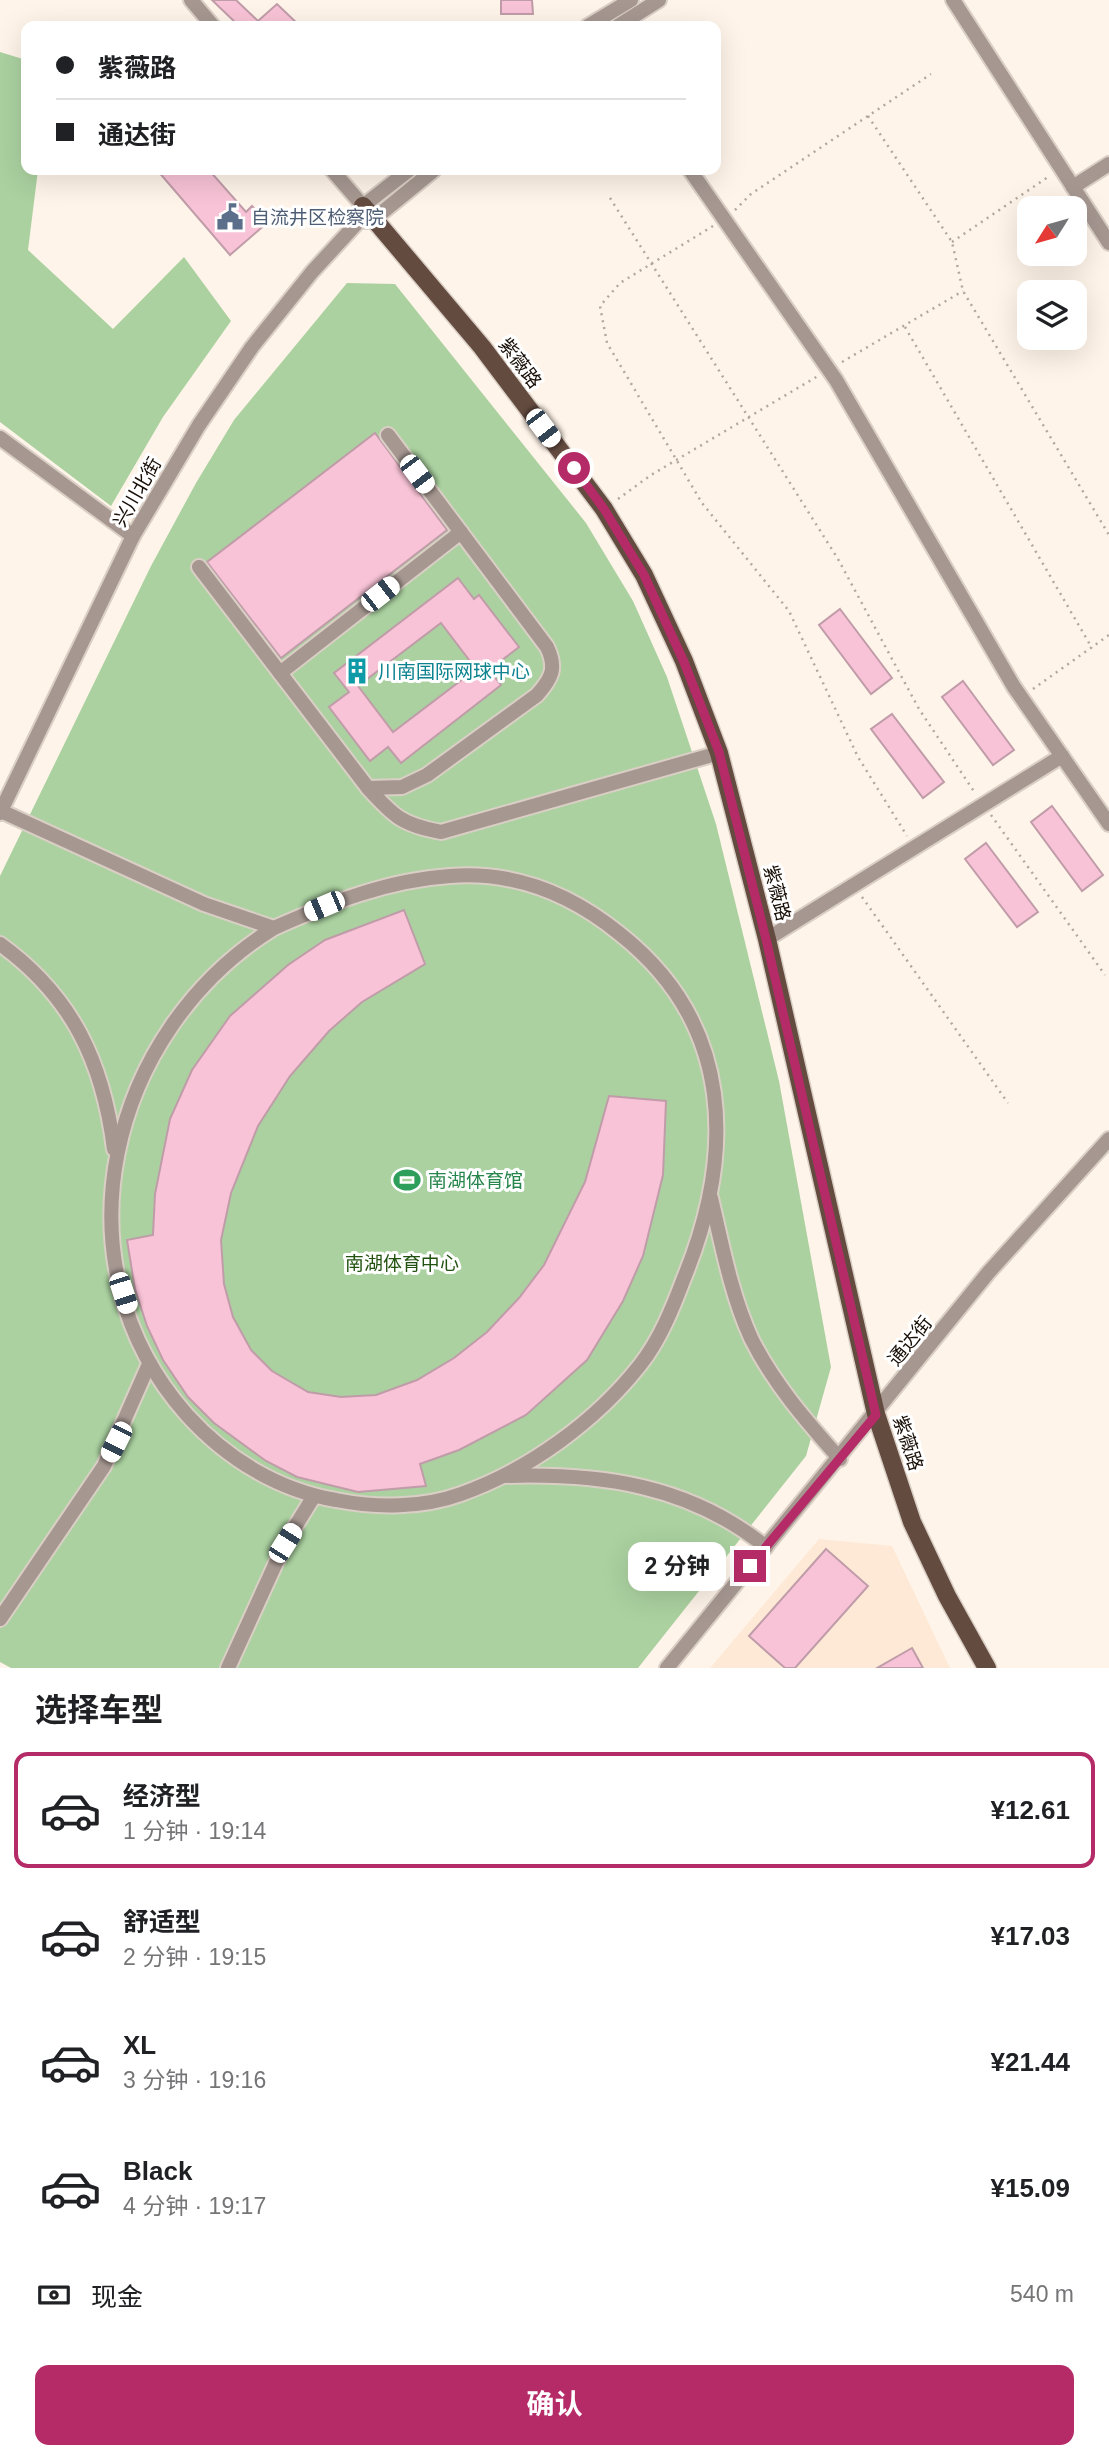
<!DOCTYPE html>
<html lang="zh">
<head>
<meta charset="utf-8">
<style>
  :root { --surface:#fff; --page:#f2f2f2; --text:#202124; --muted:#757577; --line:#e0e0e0; --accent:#b52b67 }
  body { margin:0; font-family:Helvetica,"Noto Sans SC",sans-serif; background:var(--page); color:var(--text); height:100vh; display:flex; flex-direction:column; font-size:26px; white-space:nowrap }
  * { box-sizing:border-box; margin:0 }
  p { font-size:23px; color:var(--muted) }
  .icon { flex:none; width:38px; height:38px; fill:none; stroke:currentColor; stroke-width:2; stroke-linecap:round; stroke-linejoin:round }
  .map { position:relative; height:1668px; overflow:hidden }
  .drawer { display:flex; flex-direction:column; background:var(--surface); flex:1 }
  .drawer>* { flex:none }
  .guide { position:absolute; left:21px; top:21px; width:700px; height:154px; border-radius:14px; box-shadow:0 7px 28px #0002; display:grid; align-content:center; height:154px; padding:0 35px; background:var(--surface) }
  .needle { width:46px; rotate:233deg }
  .tools { position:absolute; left:1017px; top:196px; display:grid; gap:14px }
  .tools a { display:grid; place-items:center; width:70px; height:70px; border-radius:14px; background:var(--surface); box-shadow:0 7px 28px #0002; font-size:35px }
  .end { position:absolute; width:32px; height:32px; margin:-16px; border:9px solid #b52b67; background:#fff; box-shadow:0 0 0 4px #fff }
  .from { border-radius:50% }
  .bubble { position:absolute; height:49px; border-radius:14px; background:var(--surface); box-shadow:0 7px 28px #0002; font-size:23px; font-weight:700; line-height:49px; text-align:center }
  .car { position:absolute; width:21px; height:42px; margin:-21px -10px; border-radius:9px; box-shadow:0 0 5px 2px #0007; background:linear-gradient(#fff 24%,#345 0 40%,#fff 0 76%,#345 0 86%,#fff 0) }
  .guide b { display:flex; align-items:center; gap:24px; height:66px; font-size:26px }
  .guide b+b { border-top:2px solid var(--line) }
  .guide i { width:18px; height:18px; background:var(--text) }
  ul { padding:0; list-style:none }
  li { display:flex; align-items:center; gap:21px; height:116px; margin:0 14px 10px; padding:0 21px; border:4px solid transparent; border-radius:14px }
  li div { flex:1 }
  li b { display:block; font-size:26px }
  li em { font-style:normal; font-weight:700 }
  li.on { border-color:var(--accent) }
  li>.icon { width:63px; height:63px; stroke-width:1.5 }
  h2 { padding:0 35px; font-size:32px; line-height:84px }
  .pay { display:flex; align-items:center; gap:18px; height:77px; padding:0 35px; font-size:26px }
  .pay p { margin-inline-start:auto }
  .action { display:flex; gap:14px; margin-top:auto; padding:14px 35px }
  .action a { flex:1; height:80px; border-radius:14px; background:var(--accent); color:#fff; font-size:28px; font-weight:700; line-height:80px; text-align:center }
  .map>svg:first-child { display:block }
  .built { fill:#fde9d6 }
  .green { fill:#abd1a0 }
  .building { fill:#f8c3d6; stroke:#c09ca9; stroke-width:2; fill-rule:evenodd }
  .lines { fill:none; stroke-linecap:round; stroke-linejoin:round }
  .minor-casing { stroke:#dacfc5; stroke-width:18 }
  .major-casing { stroke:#dacfc5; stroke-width:21 }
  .path { stroke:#b3a89e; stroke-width:2.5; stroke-dasharray:2 5; stroke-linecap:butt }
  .minor { stroke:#a69791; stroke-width:14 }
  .major { stroke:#644b40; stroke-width:18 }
  .route { stroke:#b52b67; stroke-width:9 }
  .labels { text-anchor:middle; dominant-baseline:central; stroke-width:6; stroke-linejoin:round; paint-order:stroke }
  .service-label { font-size:19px; fill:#4e5e75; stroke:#fff; text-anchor:start }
  .street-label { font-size:19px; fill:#170e06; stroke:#fff }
  .culture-label { font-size:19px; fill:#0d838f; stroke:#fff; text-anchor:start }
  .leisure-label { font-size:19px; fill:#27864d; stroke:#fff; text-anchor:start }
  .park-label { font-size:19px; fill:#22520f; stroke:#fff }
</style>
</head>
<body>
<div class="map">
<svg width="1109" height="1668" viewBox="0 0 1109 1668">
  <rect width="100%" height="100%" fill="#fff4e9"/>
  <polygon class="built" points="819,1539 892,1546 950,1668 710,1668"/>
  <g class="green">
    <polygon points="0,52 26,60 26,170 38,170 28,250 113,329 184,257 231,321 163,417 111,506 0,422"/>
    <polygon points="347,283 395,284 586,523 633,601 667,677 716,824 779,1081 831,1367 806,1456 638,1668 11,1668 0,1662 0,876 151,566 196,483 234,420"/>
  </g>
  <g class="building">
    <polygon points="212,0 236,0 258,21 277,4 300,26 239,26"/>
    <polygon points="501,0 532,0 533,14 501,14"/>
    <polygon points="157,170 209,170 246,212 252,206 267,223 230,255"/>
    <polygon points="375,433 447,530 281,658 207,562"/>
    <path d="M458,578L474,599L479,595L519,647L489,670L501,685L401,763L388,747L370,761L329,707L349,692L334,673ZM441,623L476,669L393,732L358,686Z"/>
    <polygon points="840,609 892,678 871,694 819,625"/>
    <polygon points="963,681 1014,750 993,765 942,697"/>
    <polygon points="892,714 944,782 923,798 871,729"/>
    <polygon points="1052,806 1103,875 1082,891 1031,822"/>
    <polygon points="986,843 1038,912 1017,927 965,859"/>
    <polygon points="404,910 425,964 362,1002 329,1031 290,1076 258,1126 231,1193 221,1240 224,1284 233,1317 251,1350 272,1371 308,1392 341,1397 376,1395 417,1380 454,1358 487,1332 519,1298 544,1265 585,1182 609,1096 666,1101 663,1175 643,1256 623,1301 587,1360 526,1415 459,1450 420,1464 426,1486 358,1492 297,1477 266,1461 214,1423 188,1397 163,1360 147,1326 135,1289 127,1240 153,1235 155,1194 170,1119 192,1070 230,1016 288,965 325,940"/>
    <polygon points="826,1549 868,1586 795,1668 785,1668 749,1636"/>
    <polygon points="912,1648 923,1668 877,1668"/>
  </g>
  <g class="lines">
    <g class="minor-casing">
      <g id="minor">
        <polyline points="191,0 213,26"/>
        <polyline points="953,0 1109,243"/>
        <polyline points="588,26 631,0"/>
        <polyline points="618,26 659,0"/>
        <polyline points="332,170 363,206"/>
        <polyline points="690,170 836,380 1014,687 1109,824"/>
        <polyline points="1073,187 1109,164"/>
        <polyline points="366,221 374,219 434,170"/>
        <polyline points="0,438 133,536"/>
        <path d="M199,567L368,788C394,817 403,825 441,832L719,753"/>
        <polyline points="280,673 461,532"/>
        <path d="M368,788L402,787L427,775L537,695C552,678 557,668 547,647L388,435"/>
        <path d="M1,811L204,904L274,928C330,903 388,880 450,876C514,871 571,894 620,934C734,1024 735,1153 684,1278C673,1307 660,1340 640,1365C596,1421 529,1470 461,1494C423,1508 376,1508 336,1500C278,1490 227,1459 187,1415C52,1263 108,1031 274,928"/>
        <polyline points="0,813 133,536 199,425 252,347 312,272 357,223 363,206 409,170"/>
        <polyline points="767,939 1062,756"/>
        <path d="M0,944C72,996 103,1062 114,1149"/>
        <path d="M711,1198C722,1245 731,1294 751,1338C773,1383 807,1422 840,1459"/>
        <path d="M505,1476C601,1473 689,1485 766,1547"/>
        <polyline points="0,1619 104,1466 149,1364"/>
        <polyline points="228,1668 285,1543 314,1496"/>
        <polyline points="667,1668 988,1273 1109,1139"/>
      </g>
    </g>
    <g class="major-casing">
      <polyline id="major" points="363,206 482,347 604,509 644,575 684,661 719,753 767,939 876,1414 912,1522 947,1596 987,1668"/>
    </g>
    <g class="path">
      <polyline points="868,116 952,242 963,291 1109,535"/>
      <polyline points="610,198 838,559 919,709 975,793"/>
      <polyline points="735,210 751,194 931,74"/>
      <polyline points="713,226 620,283 600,306 607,343 702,503 789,611 858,757 907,836"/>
      <polyline points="952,242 1048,177"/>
      <polyline points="905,327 1092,648"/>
      <polyline points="842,362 963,291"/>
      <polyline points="618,499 651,475 818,376"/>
      <polyline points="1033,689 1109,635"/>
      <polyline points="991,815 1105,975"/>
      <polyline points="862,897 1008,1103"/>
    </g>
    <use href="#minor" class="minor"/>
    <use href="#major" class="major"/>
  </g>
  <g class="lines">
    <polyline class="route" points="574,468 604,509 644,575 684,662 719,752 766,939 876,1415 750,1566"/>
  </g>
  <defs>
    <g id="civic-bare" transform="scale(2.1)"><path d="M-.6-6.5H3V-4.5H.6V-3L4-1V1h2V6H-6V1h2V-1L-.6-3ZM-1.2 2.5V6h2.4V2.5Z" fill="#5c6f8a" stroke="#fff" stroke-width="2.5" paint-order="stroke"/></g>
    <g id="building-bare" transform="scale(2.1)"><path d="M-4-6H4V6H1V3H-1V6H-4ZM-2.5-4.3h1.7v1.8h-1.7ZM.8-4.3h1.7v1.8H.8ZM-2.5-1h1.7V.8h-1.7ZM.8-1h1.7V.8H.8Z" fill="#0f9aa8" stroke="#fff" stroke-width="2.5" paint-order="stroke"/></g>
    <g id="stadium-bare" transform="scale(2.1)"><path d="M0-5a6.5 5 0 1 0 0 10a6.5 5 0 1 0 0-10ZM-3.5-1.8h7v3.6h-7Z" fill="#2e9e5b" stroke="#fff" stroke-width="2.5" paint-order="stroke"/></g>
  </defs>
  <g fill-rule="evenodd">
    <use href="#civic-bare" x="230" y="217"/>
    <use href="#building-bare" x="357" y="671"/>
    <use href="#stadium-bare" x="407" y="1180"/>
  </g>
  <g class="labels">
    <g class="service-label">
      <text x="251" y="217">自流井区检察院</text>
    </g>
    <g class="street-label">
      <text transform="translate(520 363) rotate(53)">紫薇路</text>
      <text transform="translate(137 492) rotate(-60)">兴川北街</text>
      <text transform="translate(777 893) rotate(76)">紫薇路</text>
      <text transform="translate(910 1341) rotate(-51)">通达街</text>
      <text transform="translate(908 1443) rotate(72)">紫薇路</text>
    </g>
    <g class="culture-label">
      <text x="378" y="671">川南国际网球中心</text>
    </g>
    <g class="leisure-label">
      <text x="428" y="1180">南湖体育馆</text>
    </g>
    <g class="park-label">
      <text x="402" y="1263">南湖体育中心</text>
    </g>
  </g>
</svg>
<div class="tools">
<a><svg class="needle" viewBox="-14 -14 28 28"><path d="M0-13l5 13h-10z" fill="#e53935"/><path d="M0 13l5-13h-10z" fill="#757577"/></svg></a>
<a><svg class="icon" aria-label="layers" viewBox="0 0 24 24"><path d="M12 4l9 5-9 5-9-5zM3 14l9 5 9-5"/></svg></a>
</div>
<i class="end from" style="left:574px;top:468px"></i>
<i class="end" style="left:750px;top:1566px"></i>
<div class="bubble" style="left:628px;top:1542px;width:98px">2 分钟</div>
<i class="car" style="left:543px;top:428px;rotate:143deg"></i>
<i class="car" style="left:417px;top:474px;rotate:143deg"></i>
<i class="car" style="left:380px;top:594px;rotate:52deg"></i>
<i class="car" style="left:324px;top:906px;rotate:247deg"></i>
<i class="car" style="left:123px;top:1293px;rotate:162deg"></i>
<i class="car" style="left:116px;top:1442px;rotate:207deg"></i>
<i class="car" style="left:285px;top:1543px;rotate:32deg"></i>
<div class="guide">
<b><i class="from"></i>紫薇路</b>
<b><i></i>通达街</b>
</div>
</div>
<section class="drawer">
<h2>选择车型</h2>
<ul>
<li class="on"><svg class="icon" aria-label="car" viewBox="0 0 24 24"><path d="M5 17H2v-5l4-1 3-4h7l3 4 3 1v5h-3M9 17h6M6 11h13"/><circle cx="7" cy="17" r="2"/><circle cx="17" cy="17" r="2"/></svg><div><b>经济型</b><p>1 分钟 · 19:14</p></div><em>¥12.61</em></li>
<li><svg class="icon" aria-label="car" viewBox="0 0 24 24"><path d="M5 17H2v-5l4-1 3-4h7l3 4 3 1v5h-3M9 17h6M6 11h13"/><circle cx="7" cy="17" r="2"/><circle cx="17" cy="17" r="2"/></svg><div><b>舒适型</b><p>2 分钟 · 19:15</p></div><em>¥17.03</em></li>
<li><svg class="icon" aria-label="car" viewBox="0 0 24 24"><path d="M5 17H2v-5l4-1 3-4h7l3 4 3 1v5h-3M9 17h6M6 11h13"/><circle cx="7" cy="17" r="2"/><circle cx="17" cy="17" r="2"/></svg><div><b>XL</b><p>3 分钟 · 19:16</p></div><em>¥21.44</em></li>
<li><svg class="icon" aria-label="car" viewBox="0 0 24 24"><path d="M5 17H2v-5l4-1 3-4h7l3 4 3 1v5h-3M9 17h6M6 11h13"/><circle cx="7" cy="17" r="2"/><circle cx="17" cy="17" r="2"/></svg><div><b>Black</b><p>4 分钟 · 19:17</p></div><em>¥15.09</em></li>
</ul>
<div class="pay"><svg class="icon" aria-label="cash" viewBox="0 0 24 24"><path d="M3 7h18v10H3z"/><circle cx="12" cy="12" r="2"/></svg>现金<p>540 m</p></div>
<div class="action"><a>确认</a></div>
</section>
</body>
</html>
